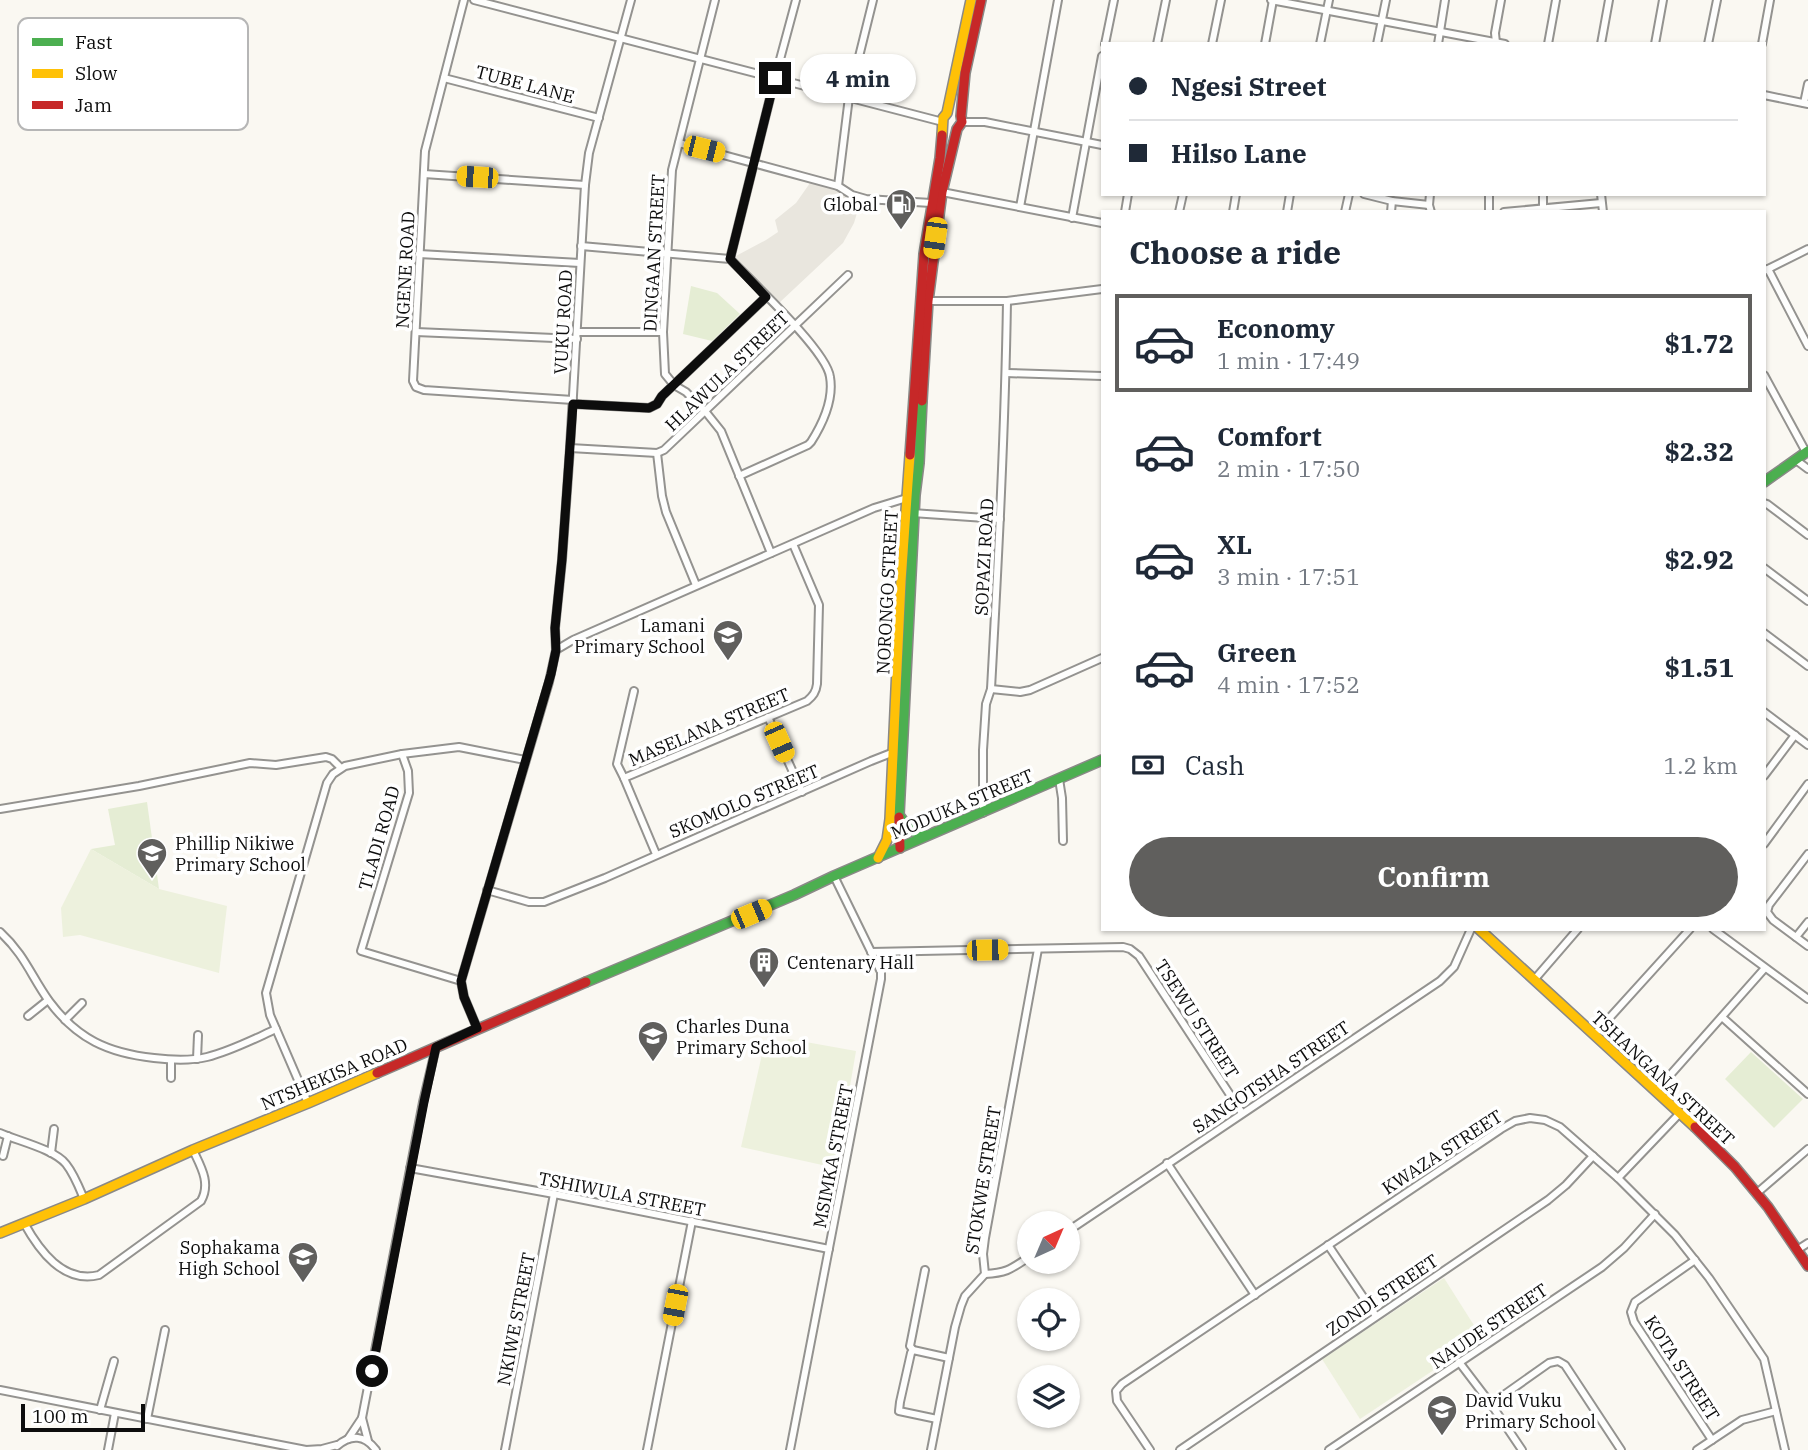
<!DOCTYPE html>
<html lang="en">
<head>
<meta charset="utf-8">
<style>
  :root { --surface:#fff; --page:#f6f6f7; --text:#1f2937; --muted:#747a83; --line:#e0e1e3; --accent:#605f5d }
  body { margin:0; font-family:"IBM Plex Serif",serif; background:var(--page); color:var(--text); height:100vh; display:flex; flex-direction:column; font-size:26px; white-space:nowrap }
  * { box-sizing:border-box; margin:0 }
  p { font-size:23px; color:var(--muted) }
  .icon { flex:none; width:38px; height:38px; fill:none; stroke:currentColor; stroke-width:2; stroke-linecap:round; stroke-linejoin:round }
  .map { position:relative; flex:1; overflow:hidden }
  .sheet { position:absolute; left:1101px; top:210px; width:665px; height:721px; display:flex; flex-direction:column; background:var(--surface); border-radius:0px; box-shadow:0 2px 5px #0004 }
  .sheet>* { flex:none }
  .guide { position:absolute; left:1101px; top:42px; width:665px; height:154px; border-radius:0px; box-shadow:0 2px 5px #0004; display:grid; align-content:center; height:154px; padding:0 28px; background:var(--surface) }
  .needle { width:46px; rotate:44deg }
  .controls { position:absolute; left:1017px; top:1211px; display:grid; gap:14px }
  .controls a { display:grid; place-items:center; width:63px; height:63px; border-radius:50%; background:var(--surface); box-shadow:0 2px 5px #0004; font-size:35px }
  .scale { position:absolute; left:21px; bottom:18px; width:124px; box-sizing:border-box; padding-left:7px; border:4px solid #0d0d0d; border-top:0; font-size:19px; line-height:24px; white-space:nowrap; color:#0d0d0d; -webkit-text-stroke:5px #fff; paint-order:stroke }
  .end { position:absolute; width:32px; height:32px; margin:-16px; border:9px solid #0d0d0d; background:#fff; box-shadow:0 0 0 4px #fff }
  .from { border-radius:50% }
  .bubble { position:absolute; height:49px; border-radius:24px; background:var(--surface); box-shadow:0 2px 5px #0004; font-size:23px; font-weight:700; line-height:49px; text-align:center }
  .car { position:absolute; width:21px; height:42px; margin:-21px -10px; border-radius:9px; box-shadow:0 0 5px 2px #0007; background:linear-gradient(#f5c518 24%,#345 0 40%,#f5c518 0 76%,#345 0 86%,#f5c518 0) }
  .guide b { display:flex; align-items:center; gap:24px; height:66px; font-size:26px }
  .guide b+b { border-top:2px solid var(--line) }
  .guide i { width:18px; height:18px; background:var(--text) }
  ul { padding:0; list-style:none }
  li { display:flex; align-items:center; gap:21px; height:98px; margin:0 14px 10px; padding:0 14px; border:4px solid transparent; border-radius:0px }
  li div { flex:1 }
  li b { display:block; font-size:26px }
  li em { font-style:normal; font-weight:700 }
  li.selected { border-color:var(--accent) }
  li>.icon { width:63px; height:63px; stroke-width:1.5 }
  h2 { padding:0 28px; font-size:32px; line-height:84px }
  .pay { display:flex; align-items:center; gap:18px; height:77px; padding:0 28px; font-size:26px }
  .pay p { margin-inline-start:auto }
  .action { display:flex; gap:14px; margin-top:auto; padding:14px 28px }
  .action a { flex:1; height:80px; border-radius:42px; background:var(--accent); color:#fff; font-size:28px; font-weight:700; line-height:80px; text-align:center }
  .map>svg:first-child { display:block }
  .green { fill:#e5edd4 }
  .pitch { fill:#edf1dd }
  .plaza { fill:#e9e6de }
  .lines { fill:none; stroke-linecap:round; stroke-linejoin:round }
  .street-casing { stroke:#949390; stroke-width:10 }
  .fast-casing { stroke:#8a8987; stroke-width:12 }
  .slow-casing { stroke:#8a8987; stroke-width:12 }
  .jam-casing { stroke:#8a8987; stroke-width:12 }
  .street { stroke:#fefefd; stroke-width:6 }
  .fast { stroke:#4caf50; stroke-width:9 }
  .slow { stroke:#ffc107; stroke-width:9 }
  .jam { stroke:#c62828; stroke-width:9 }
  .route { stroke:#0d0d0d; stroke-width:9 }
  .labels { text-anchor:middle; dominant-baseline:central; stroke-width:7; stroke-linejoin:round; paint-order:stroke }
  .street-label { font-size:18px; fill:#0d0d0d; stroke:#fff }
  .poi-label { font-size:18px; fill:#0d0d0d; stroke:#fff; text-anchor:start }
  .key { fill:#fff; stroke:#b6b6b6; stroke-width:2 }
  .key-label { font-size:19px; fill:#0d0d0d }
</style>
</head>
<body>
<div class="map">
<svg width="1808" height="1450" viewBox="0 0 1808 1450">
  <rect width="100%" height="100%" fill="#faf8f2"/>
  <g class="green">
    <polygon points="691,286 717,293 740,314 712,341 683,334"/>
    <polygon points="147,802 159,889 91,849 115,845 108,809"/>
    <polygon points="1751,1052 1803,1099 1774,1128 1725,1079"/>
  </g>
  <g class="pitch">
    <polygon points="91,849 159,889 227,906 219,973 80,935 63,937 61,908"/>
    <polygon points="789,1039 856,1051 836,1168 741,1147 763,1050"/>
    <polygon points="1444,1278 1482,1338 1360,1419 1322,1359"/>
  </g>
  <polygon class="plaza" points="810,183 836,189 860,203 854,223 843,243 779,303 734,257 766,240 778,232 775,220 796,203"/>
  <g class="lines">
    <g class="street-casing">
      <g id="street">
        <polyline points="464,0 425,151 413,381 416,387 424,390 573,400"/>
        <polyline points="474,0 943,122"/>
        <polyline points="715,0 672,170 663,332 665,374 674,385 686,392 705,411 721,431 771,553"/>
        <polyline points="1271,0 1505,44"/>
        <polyline points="1496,43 1495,33 1501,0"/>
        <polyline points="1105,44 1114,0"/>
        <polyline points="1157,44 1166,0"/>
        <polyline points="1212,44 1221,0"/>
        <polyline points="1265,44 1273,0"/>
        <polyline points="1320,44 1329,0"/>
        <polyline points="1377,44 1386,0"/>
        <polyline points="1438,44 1445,0"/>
        <polyline points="1548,44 1556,0"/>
        <polyline points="1601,44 1609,0"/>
        <polyline points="1655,44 1663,0"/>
        <polyline points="1708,44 1717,0"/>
        <polyline points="1762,44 1770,0"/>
        <polyline points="444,78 599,118"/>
        <polyline points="1764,95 1808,104"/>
        <polyline points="1804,103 1808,84"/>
        <polyline points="962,122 985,122 1102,145"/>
        <polyline points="679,143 838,186 852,195 866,199 931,203"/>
        <polyline points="424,174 585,185"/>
        <polyline points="838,186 849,97 873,0"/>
        <polyline points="942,192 1102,223"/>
        <polyline points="1364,194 1392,201 1429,205"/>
        <polyline points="1430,194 1429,205 1431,212"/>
        <polyline points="1543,194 1543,212"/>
        <polyline points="1601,194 1603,212"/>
        <polyline points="1020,207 1058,0"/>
        <polyline points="1125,212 1128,194"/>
        <polyline points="1179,212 1183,194"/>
        <polyline points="1233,212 1236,194"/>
        <polyline points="1287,212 1290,194"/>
        <polyline points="1345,212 1349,194"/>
        <polyline points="1391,212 1392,201"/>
        <polyline points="1489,212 1489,194"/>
        <polyline points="1504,212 1601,203"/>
        <polyline points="1072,218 1102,56"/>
        <path d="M581,246L730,259C751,281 827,351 830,377C834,400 823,423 811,442L808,445L739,476"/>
        <polyline points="419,254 580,263"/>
        <polyline points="730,259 775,78 796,0"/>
        <polyline points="1768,269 1808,346"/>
        <polyline points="1764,271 1808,249"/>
        <polyline points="928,301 1007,301 1102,289"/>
        <polyline points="416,332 577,339"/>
        <polyline points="577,332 663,332"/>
        <polyline points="1006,373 1102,376"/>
        <polyline points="1764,375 1806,452"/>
        <polyline points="573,404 649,408 657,404 662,396 766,297"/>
        <polyline points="570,448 657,453 664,450 848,275"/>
        <polyline points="657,453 662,496 666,512 696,585"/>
        <polyline points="1796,460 1808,469"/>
        <polyline points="1764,503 1767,504 1808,535"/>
        <polyline points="912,513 1000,519"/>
        <polyline points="1764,568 1808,601"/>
        <polyline points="1764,633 1808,666"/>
        <polyline points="556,650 573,640 874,508 910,497"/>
        <polyline points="991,689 1020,692 1030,690 1102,658"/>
        <polyline points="634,691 617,764 624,778 656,854"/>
        <polyline points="1764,712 1808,745"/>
        <polyline points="768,717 802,792"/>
        <polyline points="402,754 408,771 409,793 361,951 461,981"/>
        <polyline points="1764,776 1795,735"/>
        <path d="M624,778L807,701C813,696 816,692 817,684L819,605L793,544"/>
        <polyline points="1059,779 1062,798 1063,841"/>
        <polyline points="0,809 139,786 250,763 276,765 326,757 332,759 341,768"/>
        <path d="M983,813V750L986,704L991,689C998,560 1005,431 1007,301"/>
        <polyline points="1764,844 1808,784"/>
        <polyline points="1808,854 1769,905 1767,912 1773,920 1808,946"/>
        <polyline points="487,890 529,902 544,902 605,878 871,761 894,752"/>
        <polyline points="1713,929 1808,999"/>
        <path d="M0,932C25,955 31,976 49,1001C77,1039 108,1053 154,1058C171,1060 190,1061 207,1057C231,1051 254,1039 276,1029"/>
        <polyline points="1796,937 1808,922"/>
        <polyline points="871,952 1123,947 1130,949 1139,956 1242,1113"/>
        <polyline points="1534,980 1578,929"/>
        <polyline points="28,1016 48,1000"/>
        <polyline points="1722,1017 1808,1094"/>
        <polyline points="65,1020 82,1003"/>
        <polyline points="477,1028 464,997 461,981 549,682 556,650 555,628 562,560 570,448 585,185 589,153 631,0"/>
        <polyline points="1594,1035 1690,929"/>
        <polyline points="197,1059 198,1035"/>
        <polyline points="171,1078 171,1060"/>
        <polyline points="1656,1091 1765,968"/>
        <polyline points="308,1103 270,1015 266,993 327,783 333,774 345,766 402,754 459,747 525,760"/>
        <path d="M0,1133C18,1141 54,1149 66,1164C74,1174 79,1187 84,1199"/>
        <polyline points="51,1153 54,1129"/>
        <polyline points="3,1156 8,1136"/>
        <polyline points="1167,1163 1255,1295"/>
        <polyline points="410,1168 554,1194 829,1249"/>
        <polyline points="1618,1178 1680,1113"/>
        <polyline points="1757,1193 1808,1149"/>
        <path d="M24,1223C39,1250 63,1284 99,1275L201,1201C211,1183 201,1167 193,1150"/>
        <polyline points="1068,1231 1440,981 1454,967 1471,929"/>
        <polyline points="1328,1245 1376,1316"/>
        <polyline points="1797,1250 1808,1243"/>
        <polyline points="1695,1260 1635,1302 1631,1312 1634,1322 1712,1440"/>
        <path d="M985,1274C1007,1273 1011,1269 1029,1257"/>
        <polyline points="913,1350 910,1346 925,1270"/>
        <polyline points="1459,1362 1491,1404"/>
        <polyline points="0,1390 306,1450 322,1449 337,1445"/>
        <polyline points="100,1410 114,1361"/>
        <polyline points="362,1418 368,1441"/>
        <polyline points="147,1419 165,1330"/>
        <polyline points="937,1419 899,1411 900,1402 911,1353 913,1350 949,1358"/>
        <polyline points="348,1439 362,1418 423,1102 436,1047"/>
        <path d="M337,1446C351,1434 365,1435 376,1450"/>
        <polyline points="108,1450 115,1413"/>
        <polyline points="505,1450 554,1194"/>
        <polyline points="647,1450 692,1221"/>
        <polyline points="790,1450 881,979 881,972 834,876"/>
        <polyline points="931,1450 955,1327 961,1306 965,1296 985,1274 983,1254 985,1238 1038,949"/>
        <polyline points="1150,1450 1117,1401 1116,1391 1122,1384 1501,1129 1515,1121 1530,1118 1545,1120 1560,1127 1618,1178 1675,1235 1709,1278 1764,1359 1785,1450"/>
        <polyline points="1180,1450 1548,1200 1566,1185 1593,1156"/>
        <polyline points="1329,1450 1602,1267 1624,1248 1655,1214"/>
        <polyline points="1522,1450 1491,1404 1549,1363 1558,1361 1565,1365 1621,1450"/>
        <polyline points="1697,1450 1742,1420 1776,1411"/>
      </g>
    </g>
    <g class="fast-casing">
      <g id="fast">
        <polyline points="922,401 919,463 915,495 899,815 911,831 926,835"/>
        <polyline points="1764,482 1808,451"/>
        <polyline points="586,982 794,895 834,876 1102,760"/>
      </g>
    </g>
    <g class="slow-casing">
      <g id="slow">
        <polyline points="942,135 943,118 947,113 971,0"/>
        <polyline points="878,858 887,840 890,819 901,581 910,455"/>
        <polyline points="1479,929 1695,1127"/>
        <polyline points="0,1233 84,1199 193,1150 308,1103 377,1073"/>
      </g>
    </g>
    <g class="jam-casing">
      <g id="jam">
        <polyline points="922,401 928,301 942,192 957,129 962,122 961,116 965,73 981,0"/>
        <polyline points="910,455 924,254 940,158 942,135"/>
        <polyline points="899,817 900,848"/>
        <polyline points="377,1073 586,982"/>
        <polyline points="1695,1127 1735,1167 1768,1207 1808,1266"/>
      </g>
    </g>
    <use href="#street" class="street"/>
    <use href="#fast" class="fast"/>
    <use href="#slow" class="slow"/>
    <use href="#jam" class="jam"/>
  </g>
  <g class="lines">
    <polyline class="route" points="372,1371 424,1102 436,1047 477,1028 464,997 461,981 551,674 556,650 555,628 562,559 573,404 649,408 657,404 662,396 766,297 730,259 775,78"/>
  </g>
  <defs>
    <g id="fuel-pin" transform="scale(1.575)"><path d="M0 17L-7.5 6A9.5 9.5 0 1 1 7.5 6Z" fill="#605f5d" stroke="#fff"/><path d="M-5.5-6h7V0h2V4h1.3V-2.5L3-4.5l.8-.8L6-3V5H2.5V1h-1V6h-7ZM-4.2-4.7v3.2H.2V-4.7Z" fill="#fff"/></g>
    <g id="school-pin" transform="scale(1.575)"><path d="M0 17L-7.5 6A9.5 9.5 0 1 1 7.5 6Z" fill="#605f5d" stroke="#fff"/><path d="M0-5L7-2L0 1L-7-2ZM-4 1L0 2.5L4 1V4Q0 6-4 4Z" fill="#fff"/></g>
    <g id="building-pin" transform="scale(1.575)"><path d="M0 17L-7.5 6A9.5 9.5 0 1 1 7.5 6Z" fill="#605f5d" stroke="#fff"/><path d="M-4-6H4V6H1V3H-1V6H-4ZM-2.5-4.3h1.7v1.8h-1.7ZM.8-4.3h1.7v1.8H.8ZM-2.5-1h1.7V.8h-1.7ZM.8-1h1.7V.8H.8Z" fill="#fff"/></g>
  </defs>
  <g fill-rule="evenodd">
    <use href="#fuel-pin" x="901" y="204"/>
    <use href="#school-pin" x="728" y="635"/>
    <use href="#school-pin" x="152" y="853"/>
    <use href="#building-pin" x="764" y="962"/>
    <use href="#school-pin" x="653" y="1036"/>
    <use href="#school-pin" x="303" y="1257"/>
    <use href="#school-pin" x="1442" y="1410"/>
  </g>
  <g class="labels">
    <g class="street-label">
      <text transform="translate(525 84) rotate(15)">TUBE LANE</text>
      <text transform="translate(654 253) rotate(-87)">DINGAAN STREET</text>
      <text transform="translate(405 270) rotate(-87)">NGENE ROAD</text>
      <text transform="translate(563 322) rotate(-87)">VUKU ROAD</text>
      <text transform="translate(727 371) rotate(-44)">HLAWULA STREET</text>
      <text transform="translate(984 557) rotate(-87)">SOPAZI ROAD</text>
      <text transform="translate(887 592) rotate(-87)">NORONGO STREET</text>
      <text transform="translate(709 727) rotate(-23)">MASELANA STREET</text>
      <text transform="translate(744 801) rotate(-23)">SKOMOLO STREET</text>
      <text transform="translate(962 804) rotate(-23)">MODUKA STREET</text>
      <text transform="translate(379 838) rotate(-74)">TLADI ROAD</text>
      <text transform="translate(1197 1019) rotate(57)">TSEWU STREET</text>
      <text transform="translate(334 1074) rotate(-23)">NTSHEKISA ROAD</text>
      <text transform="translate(1271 1077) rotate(-34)">SANGOTSHA STREET</text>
      <text transform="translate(1663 1078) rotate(43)">TSHANGANA STREET</text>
      <text transform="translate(1442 1152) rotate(-33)">KWAZA STREET</text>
      <text transform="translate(833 1156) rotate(-79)">MSIMKA STREET</text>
      <text transform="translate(983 1180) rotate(-81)">STOKWE STREET</text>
      <text transform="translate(622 1194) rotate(11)">TSHIWULA STREET</text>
      <text transform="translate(1382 1295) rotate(-34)">ZONDI STREET</text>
      <text transform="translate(516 1319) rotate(-79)">NKIWE STREET</text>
      <text transform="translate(1489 1326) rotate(-34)">NAUDE STREET</text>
      <text transform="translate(1682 1368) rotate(57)">KOTA STREET</text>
    </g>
    <g class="poi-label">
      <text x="878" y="204" text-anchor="end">Global</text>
      <text x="705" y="625" text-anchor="end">Lamani<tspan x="705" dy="21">Primary School</tspan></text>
      <text x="175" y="843">Phillip Nikiwe<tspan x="175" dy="21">Primary School</tspan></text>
      <text x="787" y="962">Centenary Hall</text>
      <text x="676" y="1026">Charles Duna<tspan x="676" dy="21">Primary School</tspan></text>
      <text x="280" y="1247" text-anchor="end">Sophakama<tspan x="280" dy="21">High School</tspan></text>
      <text x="1465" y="1400">David Vuku<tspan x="1465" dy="21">Primary School</tspan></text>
    </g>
  </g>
  <rect x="18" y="18" width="230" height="112" rx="10" class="key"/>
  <rect x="32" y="38" width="31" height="8" fill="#4caf50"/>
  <rect x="32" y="69" width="31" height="9" fill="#ffc107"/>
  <rect x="32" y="101" width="31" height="8" fill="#c62828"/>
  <g class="key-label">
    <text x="75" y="49">Fast</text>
    <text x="75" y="80">Slow</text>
    <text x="75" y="112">Jam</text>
  </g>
</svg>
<div class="controls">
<a><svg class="needle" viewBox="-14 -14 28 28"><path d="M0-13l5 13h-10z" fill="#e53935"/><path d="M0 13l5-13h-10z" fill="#747a83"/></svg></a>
<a><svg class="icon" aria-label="locate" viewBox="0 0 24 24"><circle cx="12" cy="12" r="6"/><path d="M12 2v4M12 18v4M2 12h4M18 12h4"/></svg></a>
<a><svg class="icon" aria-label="layers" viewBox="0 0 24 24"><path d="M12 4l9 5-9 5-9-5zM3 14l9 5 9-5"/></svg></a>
</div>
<div class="scale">100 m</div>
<i class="end from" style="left:372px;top:1371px"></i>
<i class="end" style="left:775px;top:78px"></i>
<div class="bubble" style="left:800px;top:54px;width:116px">4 min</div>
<i class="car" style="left:704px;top:149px;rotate:104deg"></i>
<i class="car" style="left:477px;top:177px;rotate:274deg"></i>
<i class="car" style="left:935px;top:238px;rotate:188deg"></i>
<i class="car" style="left:779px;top:742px;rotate:156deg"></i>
<i class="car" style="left:751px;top:914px;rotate:67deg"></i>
<i class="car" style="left:987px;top:950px;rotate:89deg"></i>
<i class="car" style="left:675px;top:1305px;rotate:191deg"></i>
<div class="guide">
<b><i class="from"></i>Ngesi Street</b>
<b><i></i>Hilso Lane</b>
</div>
<section class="sheet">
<h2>Choose a ride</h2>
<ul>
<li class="selected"><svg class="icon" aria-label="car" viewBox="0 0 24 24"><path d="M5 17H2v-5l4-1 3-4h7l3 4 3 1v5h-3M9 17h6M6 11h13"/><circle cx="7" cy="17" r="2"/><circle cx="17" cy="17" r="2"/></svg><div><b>Economy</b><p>1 min · 17:49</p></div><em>$1.72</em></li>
<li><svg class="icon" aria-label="car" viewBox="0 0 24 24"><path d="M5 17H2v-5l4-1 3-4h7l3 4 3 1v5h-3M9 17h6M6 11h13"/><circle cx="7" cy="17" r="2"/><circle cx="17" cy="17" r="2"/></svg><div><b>Comfort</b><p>2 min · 17:50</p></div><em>$2.32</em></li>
<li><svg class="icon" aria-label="car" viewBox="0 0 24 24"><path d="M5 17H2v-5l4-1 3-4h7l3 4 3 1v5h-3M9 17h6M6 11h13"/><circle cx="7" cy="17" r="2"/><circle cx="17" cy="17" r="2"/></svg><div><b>XL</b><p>3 min · 17:51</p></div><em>$2.92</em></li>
<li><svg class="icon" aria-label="car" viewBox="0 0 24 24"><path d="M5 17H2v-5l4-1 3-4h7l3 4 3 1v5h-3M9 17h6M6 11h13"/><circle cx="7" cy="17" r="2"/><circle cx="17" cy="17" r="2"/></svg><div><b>Green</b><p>4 min · 17:52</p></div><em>$1.51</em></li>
</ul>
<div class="pay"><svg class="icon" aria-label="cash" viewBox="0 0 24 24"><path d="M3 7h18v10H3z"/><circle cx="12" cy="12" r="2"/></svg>Cash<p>1.2 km</p></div>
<div class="action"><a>Confirm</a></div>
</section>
</div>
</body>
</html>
